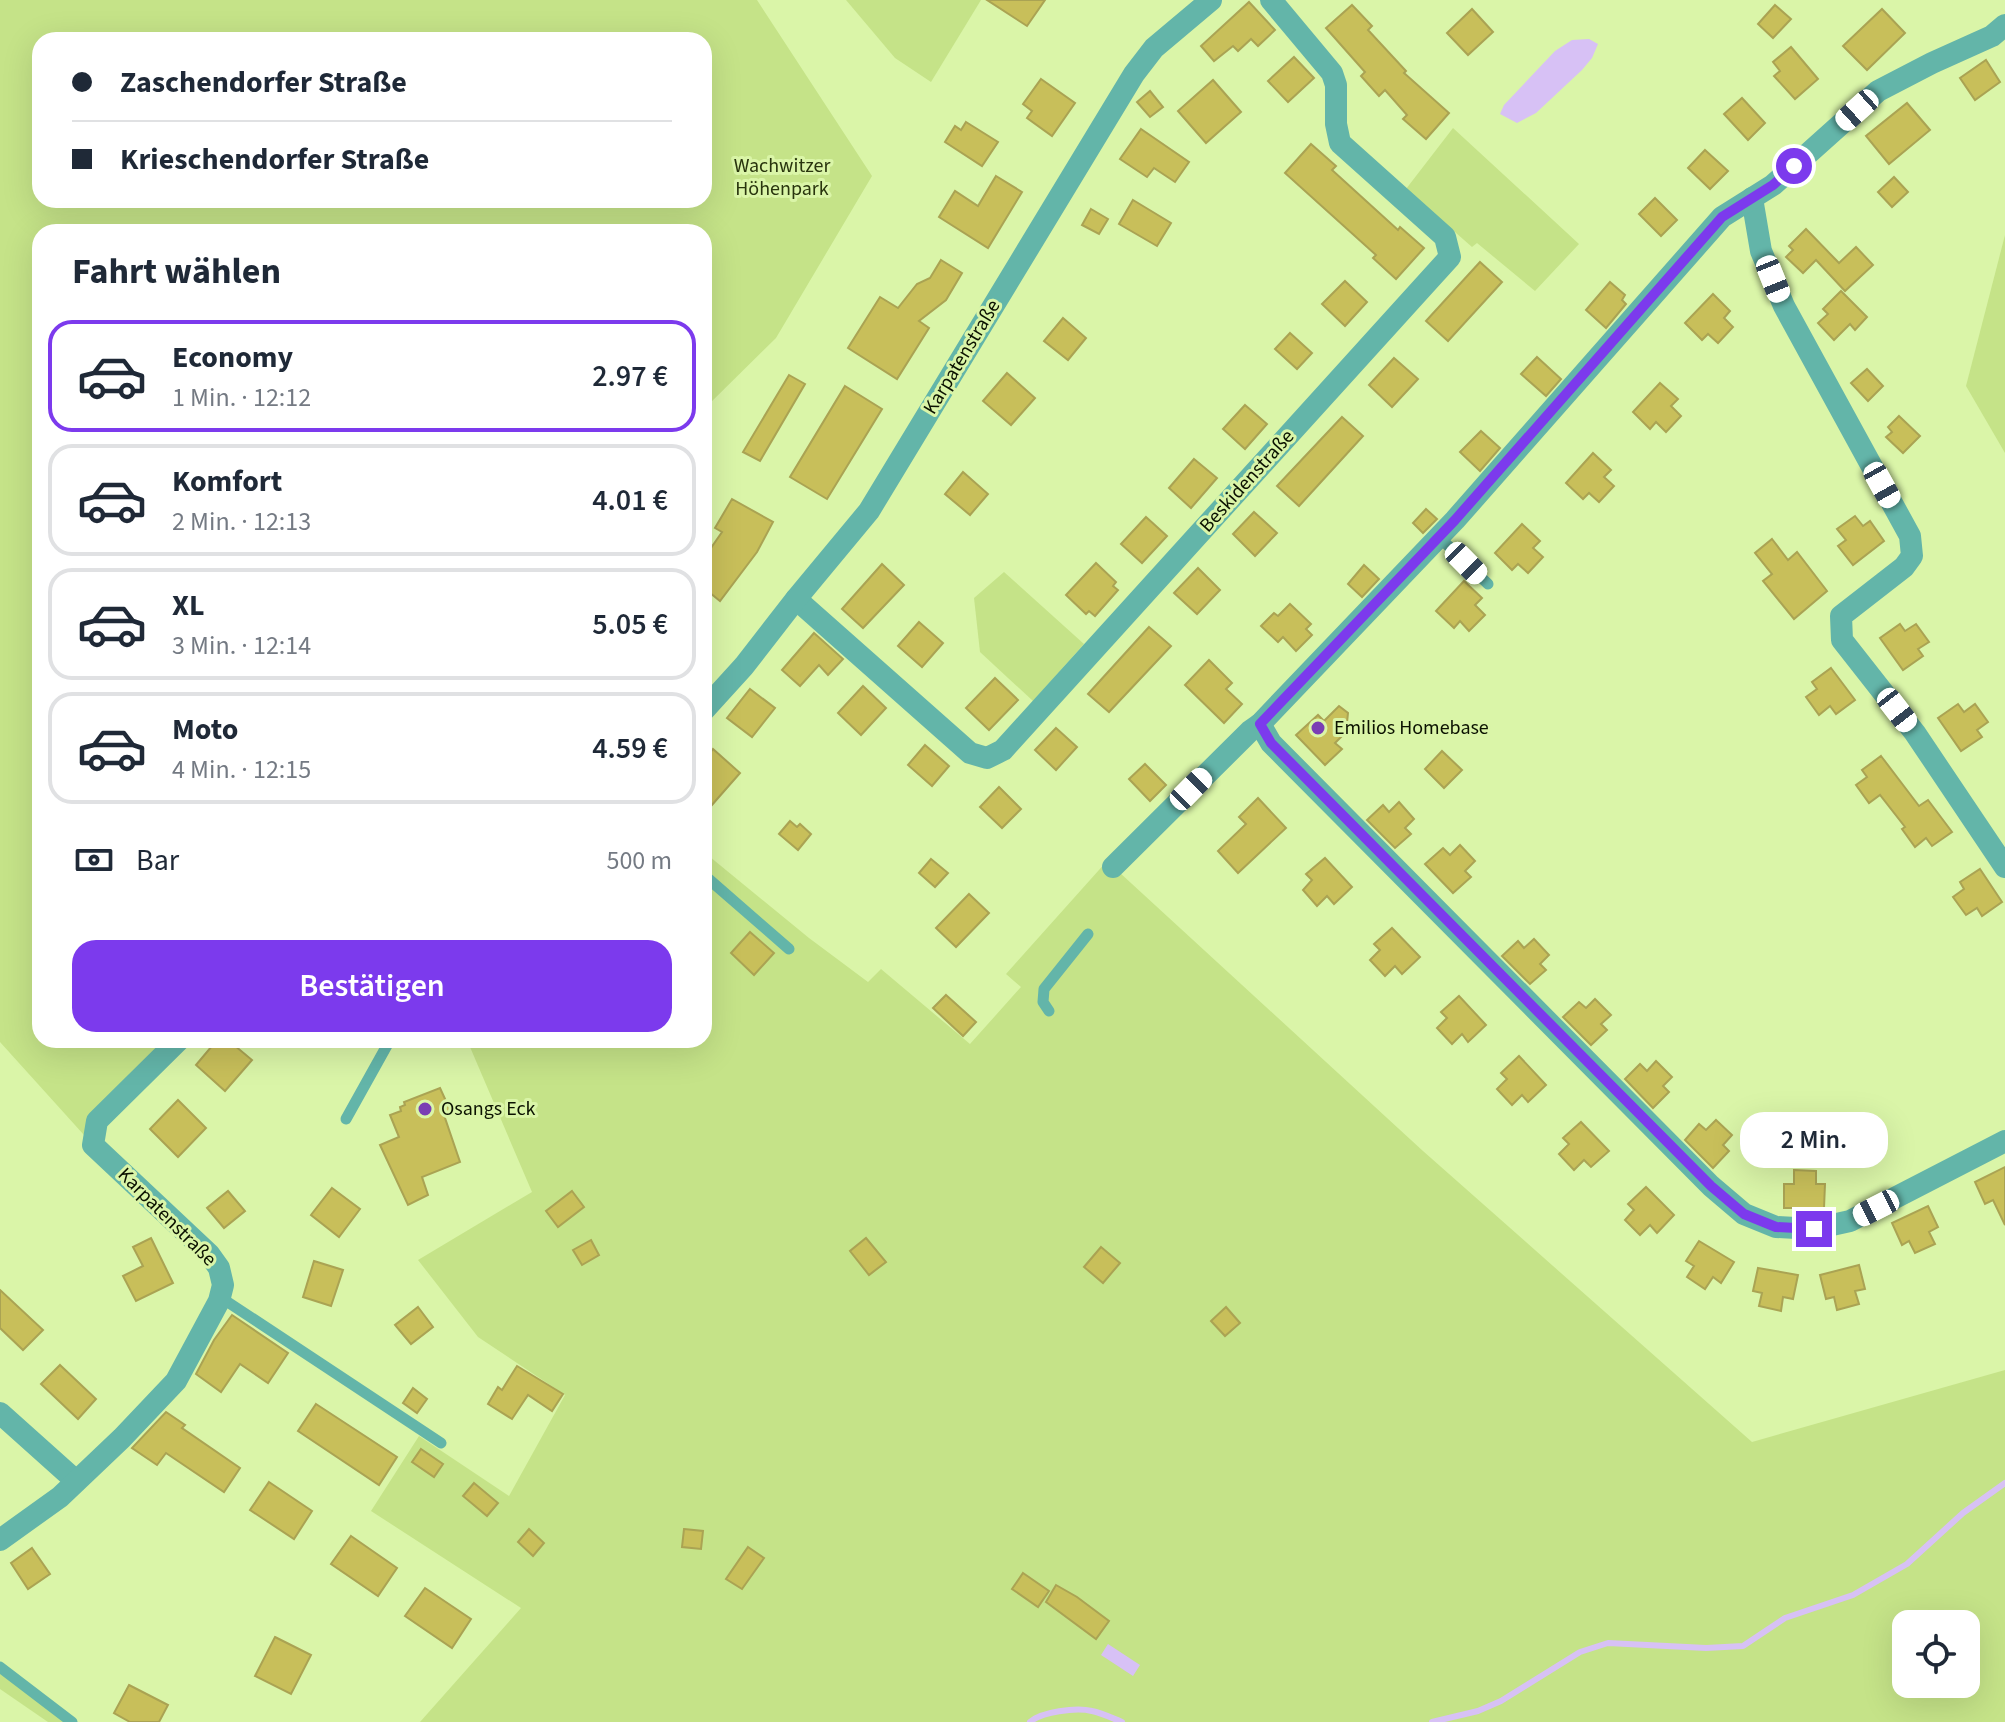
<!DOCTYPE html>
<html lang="de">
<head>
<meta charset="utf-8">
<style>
  :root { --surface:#fff; --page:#f6f6f7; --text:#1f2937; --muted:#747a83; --line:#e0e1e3; --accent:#7c3aed }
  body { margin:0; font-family:"Source Sans 3",sans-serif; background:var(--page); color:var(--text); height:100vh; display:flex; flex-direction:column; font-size:30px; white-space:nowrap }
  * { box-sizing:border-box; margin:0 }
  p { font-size:26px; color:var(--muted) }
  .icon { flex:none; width:44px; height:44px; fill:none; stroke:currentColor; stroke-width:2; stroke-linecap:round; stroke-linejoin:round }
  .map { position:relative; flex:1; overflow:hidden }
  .drawer { position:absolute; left:32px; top:224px; width:680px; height:824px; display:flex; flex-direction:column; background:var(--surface); border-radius:24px; box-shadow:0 8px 32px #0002 }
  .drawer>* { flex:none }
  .hud { position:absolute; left:32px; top:32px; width:680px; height:176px; border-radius:24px; box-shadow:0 8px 32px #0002; display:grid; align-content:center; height:176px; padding:0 40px; background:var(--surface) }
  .fabs { position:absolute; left:1892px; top:1610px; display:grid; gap:16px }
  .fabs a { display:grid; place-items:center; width:88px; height:88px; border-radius:16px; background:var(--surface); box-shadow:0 8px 32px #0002; font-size:40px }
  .end { position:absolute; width:36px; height:36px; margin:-18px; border:10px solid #7c3aed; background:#fff; box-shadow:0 0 0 4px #fff }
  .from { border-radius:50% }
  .bubble { position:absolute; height:56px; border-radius:24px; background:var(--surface); box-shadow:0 8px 32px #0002; font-size:26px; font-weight:600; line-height:56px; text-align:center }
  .car { position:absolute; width:24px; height:48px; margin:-24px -12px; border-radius:10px; box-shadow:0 0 6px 2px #0007; background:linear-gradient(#fff 24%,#345 0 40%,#fff 0 76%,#345 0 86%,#fff 0) }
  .hud b { display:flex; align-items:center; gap:28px; height:76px; font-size:30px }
  .hud b+b { border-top:2px solid var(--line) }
  .hud i { width:20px; height:20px; background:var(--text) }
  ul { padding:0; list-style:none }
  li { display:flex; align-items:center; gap:24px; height:112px; margin:0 16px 12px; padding:0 24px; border:4px solid var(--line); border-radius:24px }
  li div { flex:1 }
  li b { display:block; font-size:30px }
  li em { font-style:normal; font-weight:600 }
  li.active { border-color:var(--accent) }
  li>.icon { width:72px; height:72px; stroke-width:1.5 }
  h2 { padding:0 40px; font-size:36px; line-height:96px }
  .pay { display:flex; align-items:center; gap:20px; height:88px; padding:0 40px; font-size:30px }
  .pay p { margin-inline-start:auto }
  .button { display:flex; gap:16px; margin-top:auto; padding:16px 40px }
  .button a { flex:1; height:92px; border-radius:24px; background:var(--accent); color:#fff; font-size:32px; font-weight:600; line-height:92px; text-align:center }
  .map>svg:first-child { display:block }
  .green { fill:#c5e388; fill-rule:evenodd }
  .water { fill:#d7c1f5 }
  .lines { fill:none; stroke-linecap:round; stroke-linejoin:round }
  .stream { stroke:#d7c1f5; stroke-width:6 }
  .building { fill:#c8bf5a; stroke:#aaa353; stroke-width:2 }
  .service { stroke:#63b5a9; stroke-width:11 }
  .minor { stroke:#63b5a9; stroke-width:22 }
  .route { stroke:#7c3aed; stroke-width:10 }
  .poi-dot { fill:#7a3eb4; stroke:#daf5a8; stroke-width:3 }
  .labels { text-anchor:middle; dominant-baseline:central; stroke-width:6; stroke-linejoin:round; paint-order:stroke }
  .park-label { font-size:20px; fill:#29350e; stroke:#daf5a8 }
  .street-label { font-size:20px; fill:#0b1200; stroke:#daf5a8 }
  .poi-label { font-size:20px; fill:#0b1200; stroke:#daf5a8; text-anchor:start }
</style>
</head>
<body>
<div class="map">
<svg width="2005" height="1722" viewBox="0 0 2005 1722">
  <rect width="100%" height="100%" fill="#daf5a8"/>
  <g class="green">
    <path d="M0,0H757L872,176L776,338L704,409V232H40V1040H168L93,1145L0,1042ZM40,40H704V200H40Z"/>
    <polygon points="846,0 981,0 931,82 895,58"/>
    <polygon points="1453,128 1579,244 1535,291 1477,243 1472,247 1406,189"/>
    <polygon points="2005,235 2005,453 1966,386"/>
    <polygon points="1004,572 1084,644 1033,701 980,652 974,598"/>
    <path d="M704,852L809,938L868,982L881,969L970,1044L1021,987L1006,974L1107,861L1423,1151L1752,1442L2005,1370V1722H420L521,1608L371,1511L419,1436L509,1496L565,1395L478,1337L418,1260L532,1192L467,1040H704ZM1906,1624H1966V1684H1906Z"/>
    <polygon points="0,1667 72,1722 48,1722 0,1689"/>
  </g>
  <g class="water">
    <polygon points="1589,39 1598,44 1592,58 1582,70 1536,113 1517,123 1500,114 1504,105 1555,51 1572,40"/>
    <polygon points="1108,1644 1140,1665 1133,1676 1101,1655"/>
  </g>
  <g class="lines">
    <g class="stream">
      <path d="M1030,1722C1041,1712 1076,1707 1092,1711C1102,1713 1112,1718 1122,1722"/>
      <polyline points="1432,1722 1478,1711 1501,1701 1580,1652 1608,1643 1706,1648 1743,1646 1785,1618 1853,1595 1907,1564 1963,1513 2005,1483"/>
    </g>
  </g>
  <g class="building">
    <polygon points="987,0 1045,0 1027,26"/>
    <polygon points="1249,2 1275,30 1258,46 1251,39 1238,51 1233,46 1214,61 1201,46"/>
    <polygon points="1352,5 1372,26 1368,30 1406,71 1404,73 1449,113 1426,139 1403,119 1407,115 1385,90 1379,96 1361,76 1365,72 1326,28"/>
    <polygon points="1775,5 1791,19 1773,38 1758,24"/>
    <polygon points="1472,9 1493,32 1468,55 1447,33"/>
    <polygon points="1882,9 1905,33 1867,70 1843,46"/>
    <polygon points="1791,47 1818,79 1795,99 1774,76 1780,71 1773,62"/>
    <polygon points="1294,57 1314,78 1288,102 1268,81"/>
    <polygon points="1986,60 2000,82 1975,100 1960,78"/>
    <polygon points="1041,79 1075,103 1052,136 1027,118 1032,111 1023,104"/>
    <polygon points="1213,80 1241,112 1206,143 1178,111"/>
    <polygon points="1150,91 1163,107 1150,117 1137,102"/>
    <polygon points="1742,98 1765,123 1748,140 1724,114"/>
    <polygon points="1907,103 1930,130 1889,164 1866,136"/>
    <polygon points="966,122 998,142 982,166 945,142 955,126 961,130"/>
    <polygon points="1141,129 1189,162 1175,182 1154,168 1147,177 1120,159"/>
    <polygon points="1311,144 1336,166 1332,170 1398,230 1400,227 1424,248 1396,279 1373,258 1376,255 1285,173"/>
    <polygon points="1705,150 1728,171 1710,189 1688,168"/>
    <polygon points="996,176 1022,192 988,248 939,217 955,191 978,206"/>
    <polygon points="1894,177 1908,192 1892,207 1878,192"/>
    <polygon points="1655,198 1677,220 1661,236 1639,214"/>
    <polygon points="1133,200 1171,223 1157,246 1119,224"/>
    <polygon points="1091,209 1108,219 1099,234 1082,225"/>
    <polygon points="1806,229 1839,263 1856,247 1873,265 1845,291 1816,260 1803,273 1786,257 1793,250 1789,246"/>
    <polygon points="941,260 962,273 946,300 919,321 929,328 897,379 848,348 880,297 898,308 917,284 930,278"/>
    <polygon points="1480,262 1502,282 1448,341 1426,321"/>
    <polygon points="1345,281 1367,302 1345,326 1322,304"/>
    <polygon points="1610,282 1625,295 1622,300 1626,304 1606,328 1586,310"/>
    <polygon points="1841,291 1867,317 1855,330 1850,324 1834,340 1818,323 1828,314 1823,309"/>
    <polygon points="1713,294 1730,311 1724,318 1733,327 1718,343 1708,334 1702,340 1685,323"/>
    <polygon points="1063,318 1086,338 1068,360 1044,341"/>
    <polygon points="1290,333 1312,353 1297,369 1275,349"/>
    <polygon points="1537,357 1561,379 1546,396 1521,374"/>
    <polygon points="1394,358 1418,379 1392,407 1369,385"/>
    <polygon points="1867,369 1883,386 1868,401 1851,383"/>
    <polygon points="1007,373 1035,398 1011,425 983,401"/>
    <polygon points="789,375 805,384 760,461 743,452"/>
    <polygon points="1660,383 1678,399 1671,406 1681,416 1666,432 1656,422 1650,429 1633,412"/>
    <polygon points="845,386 882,409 827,499 790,477"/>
    <polygon points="1245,405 1267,424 1245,449 1223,429"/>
    <polygon points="1899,416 1920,436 1903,453 1886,437 1892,432 1888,427"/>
    <polygon points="1342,417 1363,436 1299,506 1277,486"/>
    <polygon points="1481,431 1500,448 1480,471 1460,452"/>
    <polygon points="1593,453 1611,470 1604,477 1614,486 1599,502 1589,493 1583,499 1566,483"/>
    <polygon points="1194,459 1217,478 1191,508 1169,488"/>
    <polygon points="963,472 988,494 970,515 945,494"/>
    <polygon points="732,499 773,522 757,552 720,601 704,588 704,558 722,532 715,528"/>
    <polygon points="1426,509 1437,519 1423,533 1413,523"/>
    <polygon points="1254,512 1277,533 1255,556 1233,534"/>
    <polygon points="1855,516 1863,526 1870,521 1884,541 1853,565 1838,546 1846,540 1837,529"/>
    <polygon points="1146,517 1167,536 1142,563 1121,544"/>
    <polygon points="1522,524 1540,541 1533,548 1543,557 1528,573 1518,564 1512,570 1495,553"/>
    <polygon points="1772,539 1788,560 1797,552 1827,591 1794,619 1763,581 1772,574 1755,553"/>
    <polygon points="1096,563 1116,582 1113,586 1118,590 1095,616 1089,611 1086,614 1066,595"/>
    <polygon points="882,564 904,585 863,628 842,609"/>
    <polygon points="1364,565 1379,579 1362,597 1348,584"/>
    <polygon points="1198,568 1220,590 1197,614 1174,593"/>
    <polygon points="1464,581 1482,598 1475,605 1485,615 1469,631 1460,621 1454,628 1436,611"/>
    <polygon points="1290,604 1311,624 1306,629 1312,635 1296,651 1283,637 1278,642 1261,626 1274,613 1278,616"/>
    <polygon points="919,622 943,643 922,667 898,646"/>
    <polygon points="1900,624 1905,631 1916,624 1929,642 1918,649 1923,656 1903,670 1880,638"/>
    <polygon points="1149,627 1171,646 1109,712 1088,694"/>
    <polygon points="814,633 843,659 828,675 819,665 800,686 782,670"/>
    <polygon points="1209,660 1232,683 1226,689 1242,704 1224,723 1185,685"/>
    <polygon points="1831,668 1855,700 1836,714 1830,706 1819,715 1806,697 1817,689 1812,682"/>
    <polygon points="995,678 1018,700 989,730 966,708"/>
    <polygon points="863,686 886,708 861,735 838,713"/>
    <polygon points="750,689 775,708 752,737 727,718"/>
    <polygon points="1958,704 1964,712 1975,704 1988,722 1977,730 1982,737 1961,751 1938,718"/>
    <polygon points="1339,706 1348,713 1346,732 1335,743 1342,749 1325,765 1296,735 1318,715 1324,721"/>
    <polygon points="1056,728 1077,747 1056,770 1035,750"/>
    <polygon points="925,745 949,766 932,786 908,765"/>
    <polygon points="713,749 740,773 704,814 704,760"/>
    <polygon points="1442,751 1462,770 1444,788 1425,769"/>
    <polygon points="1881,756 1919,806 1928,800 1952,832 1932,846 1926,838 1915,847 1902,829 1905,827 1880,795 1869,803 1856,785 1867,777 1862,770"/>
    <polygon points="1145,764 1166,785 1150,801 1129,779"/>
    <polygon points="999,787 1021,809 1002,828 980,807"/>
    <polygon points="1258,798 1286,828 1238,873 1218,851 1246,824 1239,817"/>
    <polygon points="1399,802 1414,819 1405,828 1411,834 1395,848 1367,820 1383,805 1389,812"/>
    <polygon points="790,821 797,827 800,824 811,834 798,850 779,834"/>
    <polygon points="1460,845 1475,861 1465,871 1471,877 1453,893 1425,864 1443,848 1450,855"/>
    <polygon points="1325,858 1352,887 1334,904 1327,896 1317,906 1303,890 1312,880 1306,874"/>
    <polygon points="931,859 948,873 935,887 919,873"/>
    <polygon points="1980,869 2002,902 1982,916 1977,908 1966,915 1953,897 1964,889 1960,882"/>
    <polygon points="969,894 989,913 956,947 936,928"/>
    <polygon points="1392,928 1420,957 1402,974 1395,966 1385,976 1370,960 1380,950 1374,944"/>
    <polygon points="750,932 774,953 754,975 731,953"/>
    <polygon points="1534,939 1549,955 1540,964 1546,970 1530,984 1502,956 1518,941 1524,948"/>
    <polygon points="946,995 976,1022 963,1036 933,1008"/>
    <polygon points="1459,996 1486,1025 1468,1042 1462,1034 1452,1044 1437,1028 1447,1018 1441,1012"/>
    <polygon points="1595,999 1611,1015 1601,1024 1607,1030 1591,1045 1563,1017 1579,1002 1586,1008"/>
    <polygon points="217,1040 228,1040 252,1060 225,1091 196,1065"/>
    <polygon points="1519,1056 1546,1085 1528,1102 1522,1095 1512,1105 1497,1089 1507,1079 1501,1073"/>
    <polygon points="1656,1061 1672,1077 1663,1086 1669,1092 1653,1108 1625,1079 1640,1064 1647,1071"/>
    <polygon points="440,1088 451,1112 444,1115 460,1162 422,1177 428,1195 408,1205 380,1145 399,1137 390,1115 401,1111 400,1107 405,1105 404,1102"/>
    <polygon points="178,1100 206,1128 178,1157 150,1129"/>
    <polygon points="1716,1120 1732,1135 1723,1145 1729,1151 1713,1168 1685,1140 1699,1124 1706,1130"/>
    <polygon points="1581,1122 1609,1151 1591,1167 1584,1160 1574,1170 1559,1154 1569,1144 1563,1138"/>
    <polygon points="2005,1167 2005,1225 1993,1200 1985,1204 1975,1182"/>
    <polygon points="1794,1170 1816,1171 1816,1184 1825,1184 1824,1208 1784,1208 1784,1184 1794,1184"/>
    <polygon points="1646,1187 1674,1215 1657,1233 1650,1225 1640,1235 1625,1220 1634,1210 1628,1204"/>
    <polygon points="332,1188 360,1209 339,1237 311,1215"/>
    <polygon points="228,1191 245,1211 224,1228 207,1208"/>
    <polygon points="572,1191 584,1207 558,1227 546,1211"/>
    <polygon points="1928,1206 1938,1227 1929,1232 1935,1244 1915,1253 1909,1241 1902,1245 1892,1223"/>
    <polygon points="151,1238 173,1283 136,1301 123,1276 143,1266 133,1247"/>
    <polygon points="866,1238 886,1262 869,1275 850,1251"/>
    <polygon points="591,1240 599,1255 582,1265 573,1250"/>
    <polygon points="1699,1241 1734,1262 1721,1283 1713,1277 1705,1289 1687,1277 1694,1266 1686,1261"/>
    <polygon points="1101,1247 1120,1263 1103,1283 1084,1267"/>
    <polygon points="314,1261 343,1270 331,1306 303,1297"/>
    <polygon points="1859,1265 1865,1289 1855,1291 1859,1304 1837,1310 1834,1297 1826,1299 1820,1275"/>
    <polygon points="1758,1268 1798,1275 1793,1299 1783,1297 1781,1311 1759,1306 1762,1293 1753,1291"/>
    <polygon points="0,1290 43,1330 23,1350 0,1328"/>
    <polygon points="418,1307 433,1327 411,1344 395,1325"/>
    <polygon points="1226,1307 1240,1323 1225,1336 1211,1321"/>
    <polygon points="232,1315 288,1353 268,1383 240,1364 221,1392 196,1374 214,1340"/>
    <polygon points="60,1365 96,1399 78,1419 41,1384"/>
    <polygon points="517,1366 563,1394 552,1411 528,1395 512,1419 488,1404 498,1387 502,1390"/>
    <polygon points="413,1388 427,1399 417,1413 403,1403"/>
    <polygon points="316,1404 397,1457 379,1485 298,1431"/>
    <polygon points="166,1412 185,1425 182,1428 240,1468 224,1492 166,1453 157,1465 132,1448"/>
    <polygon points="421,1449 443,1464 434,1477 412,1462"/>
    <polygon points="269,1482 312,1511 294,1539 250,1510"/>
    <polygon points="474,1483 498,1503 487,1516 463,1496"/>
    <polygon points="529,1529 544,1543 533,1556 518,1542"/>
    <polygon points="684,1529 703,1531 701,1549 682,1547"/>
    <polygon points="351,1536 397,1568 378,1596 331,1564"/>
    <polygon points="748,1547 764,1558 742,1589 726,1579"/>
    <polygon points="32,1548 50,1574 28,1589 11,1563"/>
    <polygon points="1023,1573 1049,1591 1038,1607 1012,1589"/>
    <polygon points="1056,1585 1077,1597 1109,1621 1096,1639 1046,1602"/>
    <polygon points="425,1588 471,1619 452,1648 405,1616"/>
    <polygon points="275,1637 311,1655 291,1694 255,1676"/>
    <polygon points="129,1685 168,1705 159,1722 130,1722 114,1713"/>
  </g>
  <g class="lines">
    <g class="service">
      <polyline points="1439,537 1488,584"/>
      <polyline points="704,875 789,949"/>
      <polyline points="1049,1011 1043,1002 1044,989 1088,934"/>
      <polyline points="346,1119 390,1040"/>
      <polyline points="220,1297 441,1443"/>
      <polyline points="0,1667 72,1722"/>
    </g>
    <g class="minor">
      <polyline points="1752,198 1761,251 1784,306 1910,536 1912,556 1904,567 1841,616 1842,640 1915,733 2005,867"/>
      <polyline points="796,599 970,753 987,758 1003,750 1450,257 1445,237 1340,143 1336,124 1336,85 1332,73 1271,0"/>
      <polyline points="704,710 744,666 796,599 869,511 1134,74 1154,48 1211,0"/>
      <polyline points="1260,724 1271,743 1711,1186 1744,1214 1776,1227 1814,1229 1850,1221 2005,1141"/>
      <polyline points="1113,867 1250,731 1260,724 1455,520 1722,217 1773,185 1878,91 1932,63 1992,36 2005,25"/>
      <polyline points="0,1413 76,1481"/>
      <polyline points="0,1540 60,1497 122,1438 176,1381 219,1301 223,1285 219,1268 209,1254 93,1145 97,1121 179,1040"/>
    </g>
  </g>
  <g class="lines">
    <polyline class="route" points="1794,166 1773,185 1722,217 1455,520 1260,724 1271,743 1711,1186 1744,1214 1776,1227 1814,1229"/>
  </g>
  <g class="poi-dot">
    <circle cx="1318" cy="728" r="8"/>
    <circle cx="425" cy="1109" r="8"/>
  </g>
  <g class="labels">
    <g class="park-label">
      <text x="782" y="166">Wachwitzer<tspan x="782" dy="23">Höhenpark</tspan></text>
    </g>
    <g class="street-label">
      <text transform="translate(962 357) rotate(-59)">Karpatenstraße</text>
      <text transform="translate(1247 481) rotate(-48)">Beskidenstraße</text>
      <text transform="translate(167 1217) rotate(45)">Karpatenstraße</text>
    </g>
    <g class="poi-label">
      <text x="1334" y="728">Emilios Homebase</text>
      <text x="441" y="1109">Osangs Eck</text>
    </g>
  </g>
</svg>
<div class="fabs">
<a><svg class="icon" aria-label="locate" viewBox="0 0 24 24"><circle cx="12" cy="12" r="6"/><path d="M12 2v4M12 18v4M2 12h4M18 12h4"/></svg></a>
</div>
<i class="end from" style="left:1794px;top:166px"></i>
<i class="end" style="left:1814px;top:1229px"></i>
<div class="bubble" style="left:1740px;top:1112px;width:148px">2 Min.</div>
<i class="car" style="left:1857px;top:110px;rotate:228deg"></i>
<i class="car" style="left:1773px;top:279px;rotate:158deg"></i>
<i class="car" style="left:1882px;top:485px;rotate:151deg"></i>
<i class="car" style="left:1466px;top:563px;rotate:135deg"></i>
<i class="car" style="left:1897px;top:710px;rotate:142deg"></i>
<i class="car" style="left:1191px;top:789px;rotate:45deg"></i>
<i class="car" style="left:1876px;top:1208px;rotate:243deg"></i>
<div class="hud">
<b><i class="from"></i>Zaschendorfer Straße</b>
<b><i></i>Krieschendorfer Straße</b>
</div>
<section class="drawer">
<h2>Fahrt wählen</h2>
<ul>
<li class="active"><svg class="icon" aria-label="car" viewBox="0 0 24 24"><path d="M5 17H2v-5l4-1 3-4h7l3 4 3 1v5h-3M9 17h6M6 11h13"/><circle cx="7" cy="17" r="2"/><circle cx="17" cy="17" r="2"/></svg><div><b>Economy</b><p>1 Min. · 12:12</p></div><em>2.97 €</em></li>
<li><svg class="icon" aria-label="car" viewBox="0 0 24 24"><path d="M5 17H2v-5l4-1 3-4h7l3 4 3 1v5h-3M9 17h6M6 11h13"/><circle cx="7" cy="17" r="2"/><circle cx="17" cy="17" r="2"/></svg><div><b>Komfort</b><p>2 Min. · 12:13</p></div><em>4.01 €</em></li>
<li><svg class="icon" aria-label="car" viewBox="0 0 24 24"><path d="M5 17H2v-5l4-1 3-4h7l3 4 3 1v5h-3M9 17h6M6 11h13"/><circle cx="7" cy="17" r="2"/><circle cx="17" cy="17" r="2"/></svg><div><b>XL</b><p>3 Min. · 12:14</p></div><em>5.05 €</em></li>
<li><svg class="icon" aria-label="car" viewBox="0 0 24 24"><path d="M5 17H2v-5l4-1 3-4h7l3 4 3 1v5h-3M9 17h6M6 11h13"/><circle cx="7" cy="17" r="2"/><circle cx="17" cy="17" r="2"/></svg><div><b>Moto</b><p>4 Min. · 12:15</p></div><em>4.59 €</em></li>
</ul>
<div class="pay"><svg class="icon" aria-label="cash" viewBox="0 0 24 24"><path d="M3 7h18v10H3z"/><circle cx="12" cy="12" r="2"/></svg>Bar<p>500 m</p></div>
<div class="button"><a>Bestätigen</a></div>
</section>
</div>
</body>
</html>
